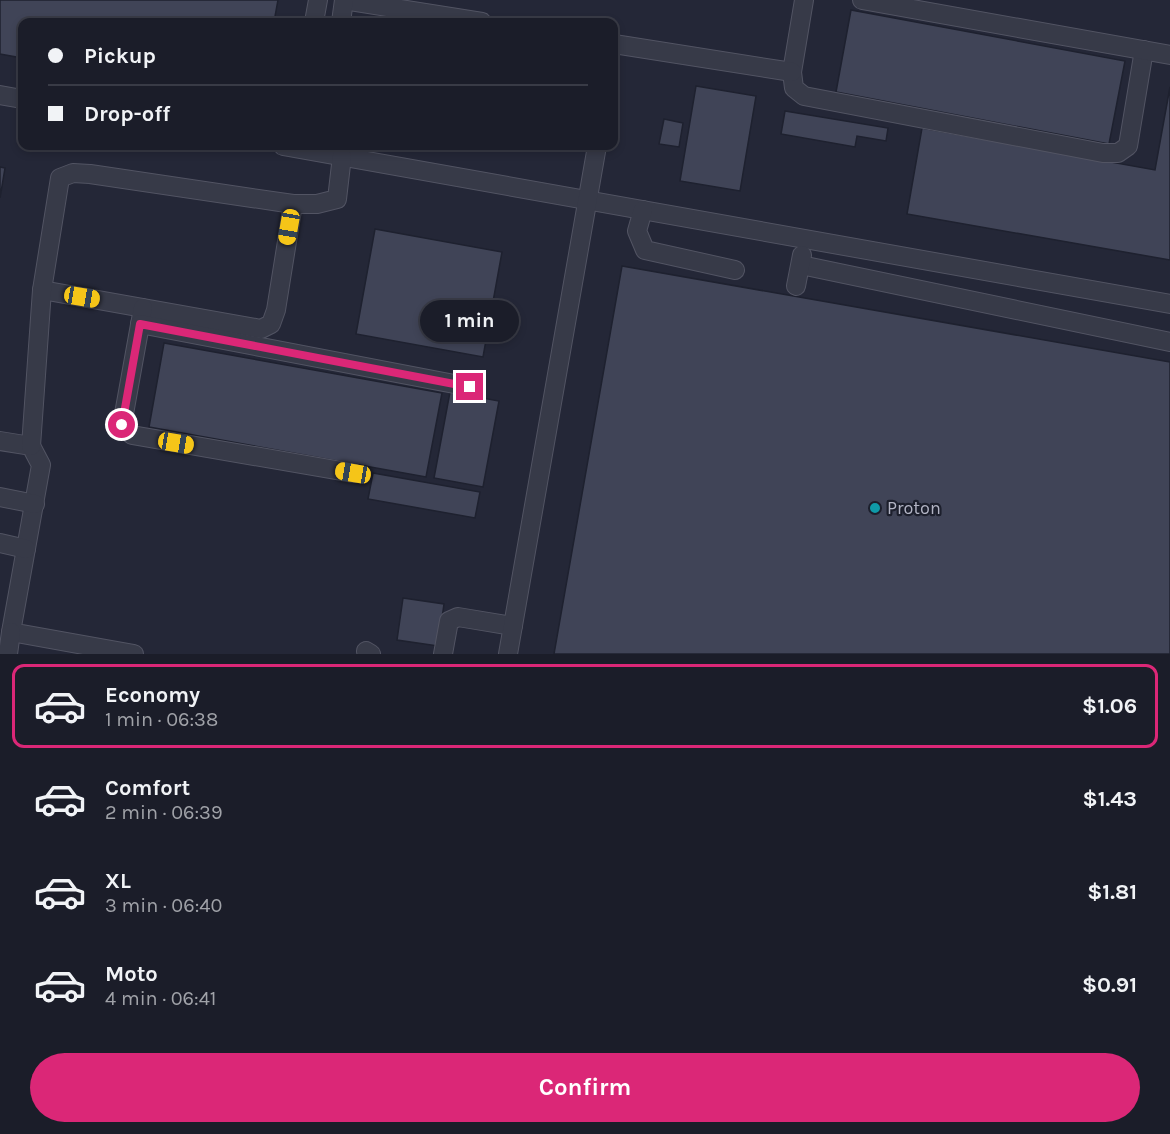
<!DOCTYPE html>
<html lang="en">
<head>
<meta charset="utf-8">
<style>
  :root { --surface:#1b1d29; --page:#242631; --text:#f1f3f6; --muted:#a0a2a8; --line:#393b46; --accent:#db2777 }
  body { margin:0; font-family:Karla,sans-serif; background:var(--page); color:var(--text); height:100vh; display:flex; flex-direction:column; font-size:22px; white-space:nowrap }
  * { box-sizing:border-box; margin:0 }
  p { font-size:20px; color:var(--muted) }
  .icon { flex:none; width:33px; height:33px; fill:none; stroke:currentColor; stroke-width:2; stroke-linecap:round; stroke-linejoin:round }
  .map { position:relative; height:654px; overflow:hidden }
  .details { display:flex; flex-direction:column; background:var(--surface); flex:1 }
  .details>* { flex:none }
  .hud { position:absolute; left:18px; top:18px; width:600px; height:132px; border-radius:12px; box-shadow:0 3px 9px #0003,0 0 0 2px var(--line); display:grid; align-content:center; height:132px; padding:0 30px; background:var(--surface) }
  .end { position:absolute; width:27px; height:27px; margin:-14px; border:8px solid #db2777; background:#fff; box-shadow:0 0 0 3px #fff }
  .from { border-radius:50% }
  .bubble { position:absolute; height:42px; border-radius:21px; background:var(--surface); box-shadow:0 3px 9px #0003,0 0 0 2px var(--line); font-size:20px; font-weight:700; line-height:42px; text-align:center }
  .car { position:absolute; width:18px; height:36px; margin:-18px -9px; border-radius:8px; box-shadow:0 0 4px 2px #0007; background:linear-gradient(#f5c518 24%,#345 0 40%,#f5c518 0 76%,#345 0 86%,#f5c518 0) }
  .hud b { display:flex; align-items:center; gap:21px; height:57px; font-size:22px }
  .hud b+b { border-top:2px solid var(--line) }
  .hud i { width:15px; height:15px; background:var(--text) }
  ul { padding:10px 0 0; list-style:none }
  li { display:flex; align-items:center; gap:18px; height:84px; margin:0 12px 9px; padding:0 18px; border:3px solid transparent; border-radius:12px }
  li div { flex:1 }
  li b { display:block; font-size:22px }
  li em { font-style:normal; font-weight:700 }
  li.active { border-color:var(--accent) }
  li>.icon { width:54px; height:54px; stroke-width:1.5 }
  .primary-button { display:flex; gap:12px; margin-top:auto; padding:12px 30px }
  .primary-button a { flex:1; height:69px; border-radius:36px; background:var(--accent); color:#fff; font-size:24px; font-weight:700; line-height:69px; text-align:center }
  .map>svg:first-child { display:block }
  .building { fill:#404457; stroke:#1e212f; stroke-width:1.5 }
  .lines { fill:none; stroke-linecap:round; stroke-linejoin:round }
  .minor-casing { stroke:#525463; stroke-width:20 }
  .minor { stroke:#373a48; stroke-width:18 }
  .route { stroke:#db2777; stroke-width:8 }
  .culture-dot { fill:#0f9aa8; stroke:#1c1f2c; stroke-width:2 }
  .labels { text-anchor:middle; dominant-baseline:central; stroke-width:4.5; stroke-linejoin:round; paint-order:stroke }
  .poi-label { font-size:18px; fill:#b2b4c4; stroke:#1c1f2c; text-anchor:start }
</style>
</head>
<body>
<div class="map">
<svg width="1170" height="654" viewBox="0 0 1170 654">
  <rect width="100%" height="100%" fill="#242737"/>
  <g class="building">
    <polygon points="0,0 278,0 274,22 22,22 22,58 0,54"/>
    <polygon points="851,10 1125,61 1109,144 836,92"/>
    <polygon points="696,86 756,96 740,191 680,181"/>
    <polygon points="1170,87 1170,260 907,214 922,128 1155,170"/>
    <polygon points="785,111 888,128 886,141 857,136 855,147 781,134"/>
    <polygon points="664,119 683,123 679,147 659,144"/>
    <polygon points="0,167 5,168 0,198"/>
    <polygon points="375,229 502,252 483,357 356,334"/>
    <polygon points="622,266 1170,362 1170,654 554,654"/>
    <polygon points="164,343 442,393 426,477 149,427"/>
    <polygon points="450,392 499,401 483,487 434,478"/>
    <polygon points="373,473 480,492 475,518 368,499"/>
    <polygon points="403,598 444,604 438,646 397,640"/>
  </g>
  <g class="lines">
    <g class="minor-casing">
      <g id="minor">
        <polyline points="344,0 482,22"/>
        <polyline points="804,0 792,72 794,88 804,96 1103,153 1118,153 1128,146 1144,50"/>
        <polyline points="862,0 1170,55"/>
        <polyline points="314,22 318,0"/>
        <polyline points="341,22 344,0"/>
        <polyline points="614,44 792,72"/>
        <polyline points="0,95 22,99"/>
        <polyline points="283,146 1170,304"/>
        <polyline points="643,210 637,231 645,250 735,270"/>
        <polyline points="801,265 1170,342"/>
        <polyline points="796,286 802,255"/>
        <polyline points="42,290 261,329 271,324 276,310 293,204"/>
        <polyline points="143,308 122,425 132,435 353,473"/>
        <polyline points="140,324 470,387"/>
        <polyline points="0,441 31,446 41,465 11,632 134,654"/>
        <polyline points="31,446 42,290 60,178 73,173 90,174 293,204 317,204 337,199 342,156"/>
        <polyline points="0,497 35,504"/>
        <polyline points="0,543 26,549"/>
        <polyline points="366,651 371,654"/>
        <polyline points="8,654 11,632"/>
        <polyline points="443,654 449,621 458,617 513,626"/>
        <polyline points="508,654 597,146"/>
      </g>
    </g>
    <use href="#minor" class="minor"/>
  </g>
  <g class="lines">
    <polyline class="route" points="122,425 140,324 470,387"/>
  </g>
  <circle class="culture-dot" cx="875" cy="508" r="6"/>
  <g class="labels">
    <g class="poi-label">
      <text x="887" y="508">Proton</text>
    </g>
  </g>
</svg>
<i class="end from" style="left:122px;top:425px"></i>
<i class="end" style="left:470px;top:387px"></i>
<div class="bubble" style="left:420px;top:300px;width:99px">1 min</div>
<i class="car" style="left:289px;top:227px;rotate:190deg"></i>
<i class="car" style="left:82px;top:297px;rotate:100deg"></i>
<i class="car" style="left:176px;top:443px;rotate:100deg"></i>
<i class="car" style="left:353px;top:473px;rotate:280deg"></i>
<div class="hud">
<b><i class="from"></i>Pickup</b>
<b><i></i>Drop-off</b>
</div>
</div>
<section class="details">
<ul>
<li class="active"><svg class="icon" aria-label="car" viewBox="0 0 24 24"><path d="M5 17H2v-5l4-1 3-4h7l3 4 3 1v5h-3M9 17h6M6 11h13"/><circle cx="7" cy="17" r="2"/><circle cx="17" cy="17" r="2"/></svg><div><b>Economy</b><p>1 min · 06:38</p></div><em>$1.06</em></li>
<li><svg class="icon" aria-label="car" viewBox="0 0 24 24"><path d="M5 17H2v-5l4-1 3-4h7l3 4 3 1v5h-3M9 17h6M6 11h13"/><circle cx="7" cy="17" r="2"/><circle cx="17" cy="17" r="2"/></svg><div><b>Comfort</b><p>2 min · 06:39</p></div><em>$1.43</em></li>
<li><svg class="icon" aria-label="car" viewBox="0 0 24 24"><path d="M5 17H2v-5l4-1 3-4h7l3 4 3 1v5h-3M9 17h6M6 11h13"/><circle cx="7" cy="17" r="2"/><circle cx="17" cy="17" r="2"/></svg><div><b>XL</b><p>3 min · 06:40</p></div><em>$1.81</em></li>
<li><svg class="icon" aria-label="car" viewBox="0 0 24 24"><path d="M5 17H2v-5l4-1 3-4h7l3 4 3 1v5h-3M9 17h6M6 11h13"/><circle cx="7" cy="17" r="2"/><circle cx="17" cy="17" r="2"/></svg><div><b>Moto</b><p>4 min · 06:41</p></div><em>$0.91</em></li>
</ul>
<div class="primary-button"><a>Confirm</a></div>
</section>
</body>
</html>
